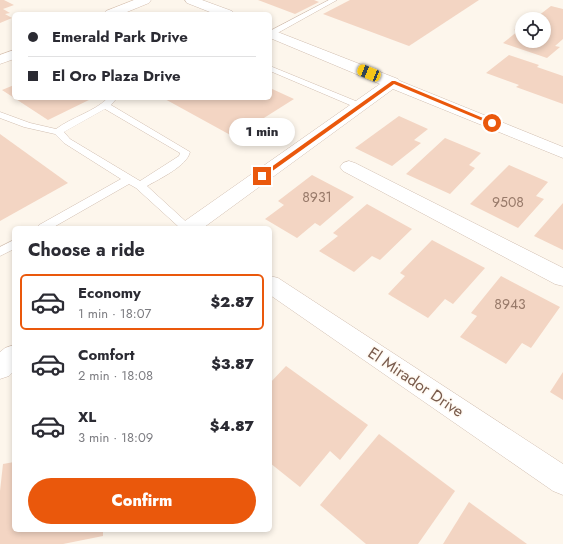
<!DOCTYPE html>
<html lang="en">
<head>
<meta charset="utf-8">
<style>
  :root { --surface:#fff; --page:#f7f7f7; --text:#2b2b33; --muted:#7c7c81; --line:#e1e1e2; --accent:#ea580c }
  body { margin:0; font-family:Jost,sans-serif; background:var(--page); color:var(--text); height:100vh; display:flex; flex-direction:column; font-size:15px; white-space:nowrap }
  * { box-sizing:border-box; margin:0 }
  p { font-size:13px; color:var(--muted) }
  .icon { flex:none; width:22px; height:22px; fill:none; stroke:currentColor; stroke-width:2; stroke-linecap:round; stroke-linejoin:round }
  .map { position:relative; flex:1; overflow:hidden }
  .drawer { position:absolute; left:12px; top:226px; width:260px; height:306px; display:flex; flex-direction:column; background:var(--surface); border-radius:6px; box-shadow:0 2px 6px #0003 }
  .drawer>* { flex:none }
  .guide { position:absolute; left:12px; top:12px; width:260px; height:88px; border-radius:6px; box-shadow:0 2px 6px #0003; display:grid; align-content:center; height:88px; padding:0 16px; background:var(--surface) }
  .fabs { position:absolute; left:515px; top:12px; display:grid; gap:8px }
  .fabs a { display:grid; place-items:center; width:36px; height:36px; border-radius:50%; background:var(--surface); box-shadow:0 2px 6px #0003; font-size:20px }
  .end { position:absolute; width:18px; height:18px; margin:-9px; border:5px solid #ea580c; background:#fff; box-shadow:0 0 0 2px #fff }
  .from { border-radius:50% }
  .bubble { position:absolute; height:28px; border-radius:14px; background:var(--surface); box-shadow:0 2px 6px #0003; font-size:13px; font-weight:800; line-height:28px; text-align:center }
  .car { position:absolute; width:12px; height:24px; margin:-12px -6px; border-radius:5px; box-shadow:0 0 3px 1px #0007; background:linear-gradient(#f5c518 24%,#345 0 40%,#f5c518 0 76%,#345 0 86%,#f5c518 0) }
  .guide b { display:flex; align-items:center; gap:14px; height:38px; font-size:15px }
  .guide b+b { border-top:1px solid var(--line) }
  .guide i { width:10px; height:10px; background:var(--text) }
  ul { padding:0; list-style:none }
  li { display:flex; align-items:center; gap:12px; height:56px; margin:0 8px 6px; padding:0 8px; border:2px solid transparent; border-radius:6px }
  li div { flex:1 }
  li b { display:block; font-size:15px }
  li em { font-style:normal; font-weight:800 }
  li.selected { border-color:var(--accent) }
  li>.icon { width:36px; height:36px; stroke-width:1.5 }
  h2 { padding:0 16px; font-size:18px; line-height:48px }
  .button { display:flex; gap:8px; margin-top:auto; padding:8px 16px }
  .button a { flex:1; height:46px; border-radius:24px; background:var(--accent); color:#fff; font-size:16px; font-weight:800; line-height:46px; text-align:center }
  .map>svg:first-child { display:block }
  .building { fill:#f3d5c3 }
  .lines { fill:none; stroke-linecap:round; stroke-linejoin:round }
  .service-casing { stroke:#d1beb0; stroke-width:1 }
  .minor-casing { stroke:#d1beb0; stroke-width:1 }
  .secondary-casing { stroke:#d6c0b0; stroke-width:1 }
  .service { fill:#fff; fill-rule:evenodd }
  .minor { fill:#fff; fill-rule:evenodd }
  .secondary { fill:#fff; fill-rule:evenodd }
  .route { fill:#ea580c }
  .labels { text-anchor:middle; dominant-baseline:central; stroke-width:3; stroke-linejoin:round; paint-order:stroke }
  .number-label { font-size:14px; fill:#987a6a }
  .street-label { font-size:16px; fill:#7a5c4d; stroke:#fffaf3 }
</style>
</head>
<body>
<div class="map">
<svg width="563" height="544" viewBox="0 0 563 544">
  <rect width="100%" height="100%" fill="#fdf6ec"/>
  <g class="building">
    <polygon points="0,0 4,0 14,5 3,9 10,13 5,14 12,18 0,23"/>
    <polygon points="258,0 314,0 319,2 295,14"/>
    <polygon points="350,0 479,0 409,46 323,14"/>
    <polygon points="551,6 563,9 563,39 555,46 560,47 547,58 503,43 518,31 514,30 522,24 522,41 544,41 544,19 528,19 534,15 538,16"/>
    <polygon points="509,55 539,65 537,67 563,76 563,104 516,87 519,85 486,73"/>
    <polygon points="14,85 14,98 93,98 48,120 2,90"/>
    <polygon points="270,88 294,99 234,137 163,98 270,98"/>
    <polygon points="399,116 428,129 414,140 421,143 392,166 355,148"/>
    <polygon points="0,134 68,183 0,221"/>
    <polygon points="445,138 481,153 469,165 475,168 450,194 406,174"/>
    <polygon points="509,165 548,182 536,196 544,199 518,228 470,204"/>
    <polygon points="312,175 354,197 320,226 315,223 297,238 265,219 284,205 278,201"/>
    <polygon points="563,203 563,250 534,236"/>
    <polygon points="367,204 412,229 380,260 372,256 354,272 319,251 338,236 333,233"/>
    <polygon points="432,240 485,268 453,304 445,299 428,318 388,294 405,276 400,273"/>
    <polygon points="501,276 560,307 531,348 522,343 506,364 460,337 477,316 471,313"/>
    <polygon points="286,366 368,425 340,460 330,451 300,487 270,463 270,383"/>
    <polygon points="563,372 563,400 550,392"/>
    <polygon points="379,434 455,491 418,544 366,544 320,505"/>
    <polygon points="14,462 14,530 103,530 103,536 63,544 0,544 0,491 3,464"/>
    <polygon points="469,502 527,544 443,544"/>
  </g>
  <g class="lines">
    <g class="service-casing">
      <g id="service">
        <polygon points="329,0 337,0 274,35 270,35 270,31"/>
        <polygon points="270,66 363,104 364,106 360,109 357,108 270,71"/>
        <path d="M108,98H117L111,105L190,152C187,166 159,179 147,186L193,228H180L136,188L129,184L52,228H37L39,225L121,179L64,143L55,134L24,127L0,118V112L30,123L56,129C72,117 94,112 108,98ZM105,109L180,153L179,156L140,181L70,139L64,132Z"/>
        <polygon points="14,240 14,249 0,256 0,247"/>
      </g>
    </g>
    <g class="minor-casing">
      <g id="minor">
        <polygon points="185,0 202,0 232,11 234,14 215,14 187,3"/>
        <polygon points="270,29 398,79 400,81 563,147 563,158 393,89 203,228 179,228 182,223 380,84 270,38"/>
        <polygon points="349,161 355,163 563,268 563,286 555,284 343,171 340,167 343,163"/>
        <polygon points="270,276 278,278 563,464 563,495 553,491 270,295"/>
        <polygon points="14,345 14,371 9,376 0,379 0,352 5,348"/>
      </g>
    </g>
    <g class="secondary-casing">
      <g id="secondary">
        <polygon points="134,0 151,0 149,3 122,14 104,14 106,11"/>
        <polygon points="14,50 14,59 0,64 0,55"/>
      </g>
    </g>
    <use href="#service" class="service"/>
    <use href="#minor" class="minor"/>
    <use href="#secondary" class="secondary"/>
  </g>
  <polygon class="route" points="392,81 395,81 495,123 490,124 394,84 264,177 260,177 260,175"/>
  <g class="labels">
    <g class="number-label">
      <text x="317" y="197">8931</text>
      <text x="508" y="202">9508</text>
      <text x="510" y="304">8943</text>
    </g>
    <g class="street-label">
      <text transform="translate(416 382) rotate(34)">El Mirador Drive</text>
    </g>
  </g>
</svg>
<div class="fabs">
<a><svg class="icon" aria-label="locate" viewBox="0 0 24 24"><circle cx="12" cy="12" r="6"/><path d="M12 2v4M12 18v4M2 12h4M18 12h4"/></svg></a>
</div>
<i class="end from" style="left:492px;top:123px"></i>
<i class="end" style="left:262px;top:176px"></i>
<div class="bubble" style="left:229px;top:118px;width:66px">1 min</div>
<i class="car" style="left:369px;top:73px;rotate:292deg"></i>
<div class="guide">
<b><i class="from"></i>Emerald Park Drive</b>
<b><i></i>El Oro Plaza Drive</b>
</div>
<section class="drawer">
<h2>Choose a ride</h2>
<ul>
<li class="selected"><svg class="icon" aria-label="car" viewBox="0 0 24 24"><path d="M5 17H2v-5l4-1 3-4h7l3 4 3 1v5h-3M9 17h6M6 11h13"/><circle cx="7" cy="17" r="2"/><circle cx="17" cy="17" r="2"/></svg><div><b>Economy</b><p>1 min · 18:07</p></div><em>$2.87</em></li>
<li><svg class="icon" aria-label="car" viewBox="0 0 24 24"><path d="M5 17H2v-5l4-1 3-4h7l3 4 3 1v5h-3M9 17h6M6 11h13"/><circle cx="7" cy="17" r="2"/><circle cx="17" cy="17" r="2"/></svg><div><b>Comfort</b><p>2 min · 18:08</p></div><em>$3.87</em></li>
<li><svg class="icon" aria-label="car" viewBox="0 0 24 24"><path d="M5 17H2v-5l4-1 3-4h7l3 4 3 1v5h-3M9 17h6M6 11h13"/><circle cx="7" cy="17" r="2"/><circle cx="17" cy="17" r="2"/></svg><div><b>XL</b><p>3 min · 18:09</p></div><em>$4.87</em></li>
</ul>
<div class="button"><a>Confirm</a></div>
</section>
</div>
</body>
</html>
